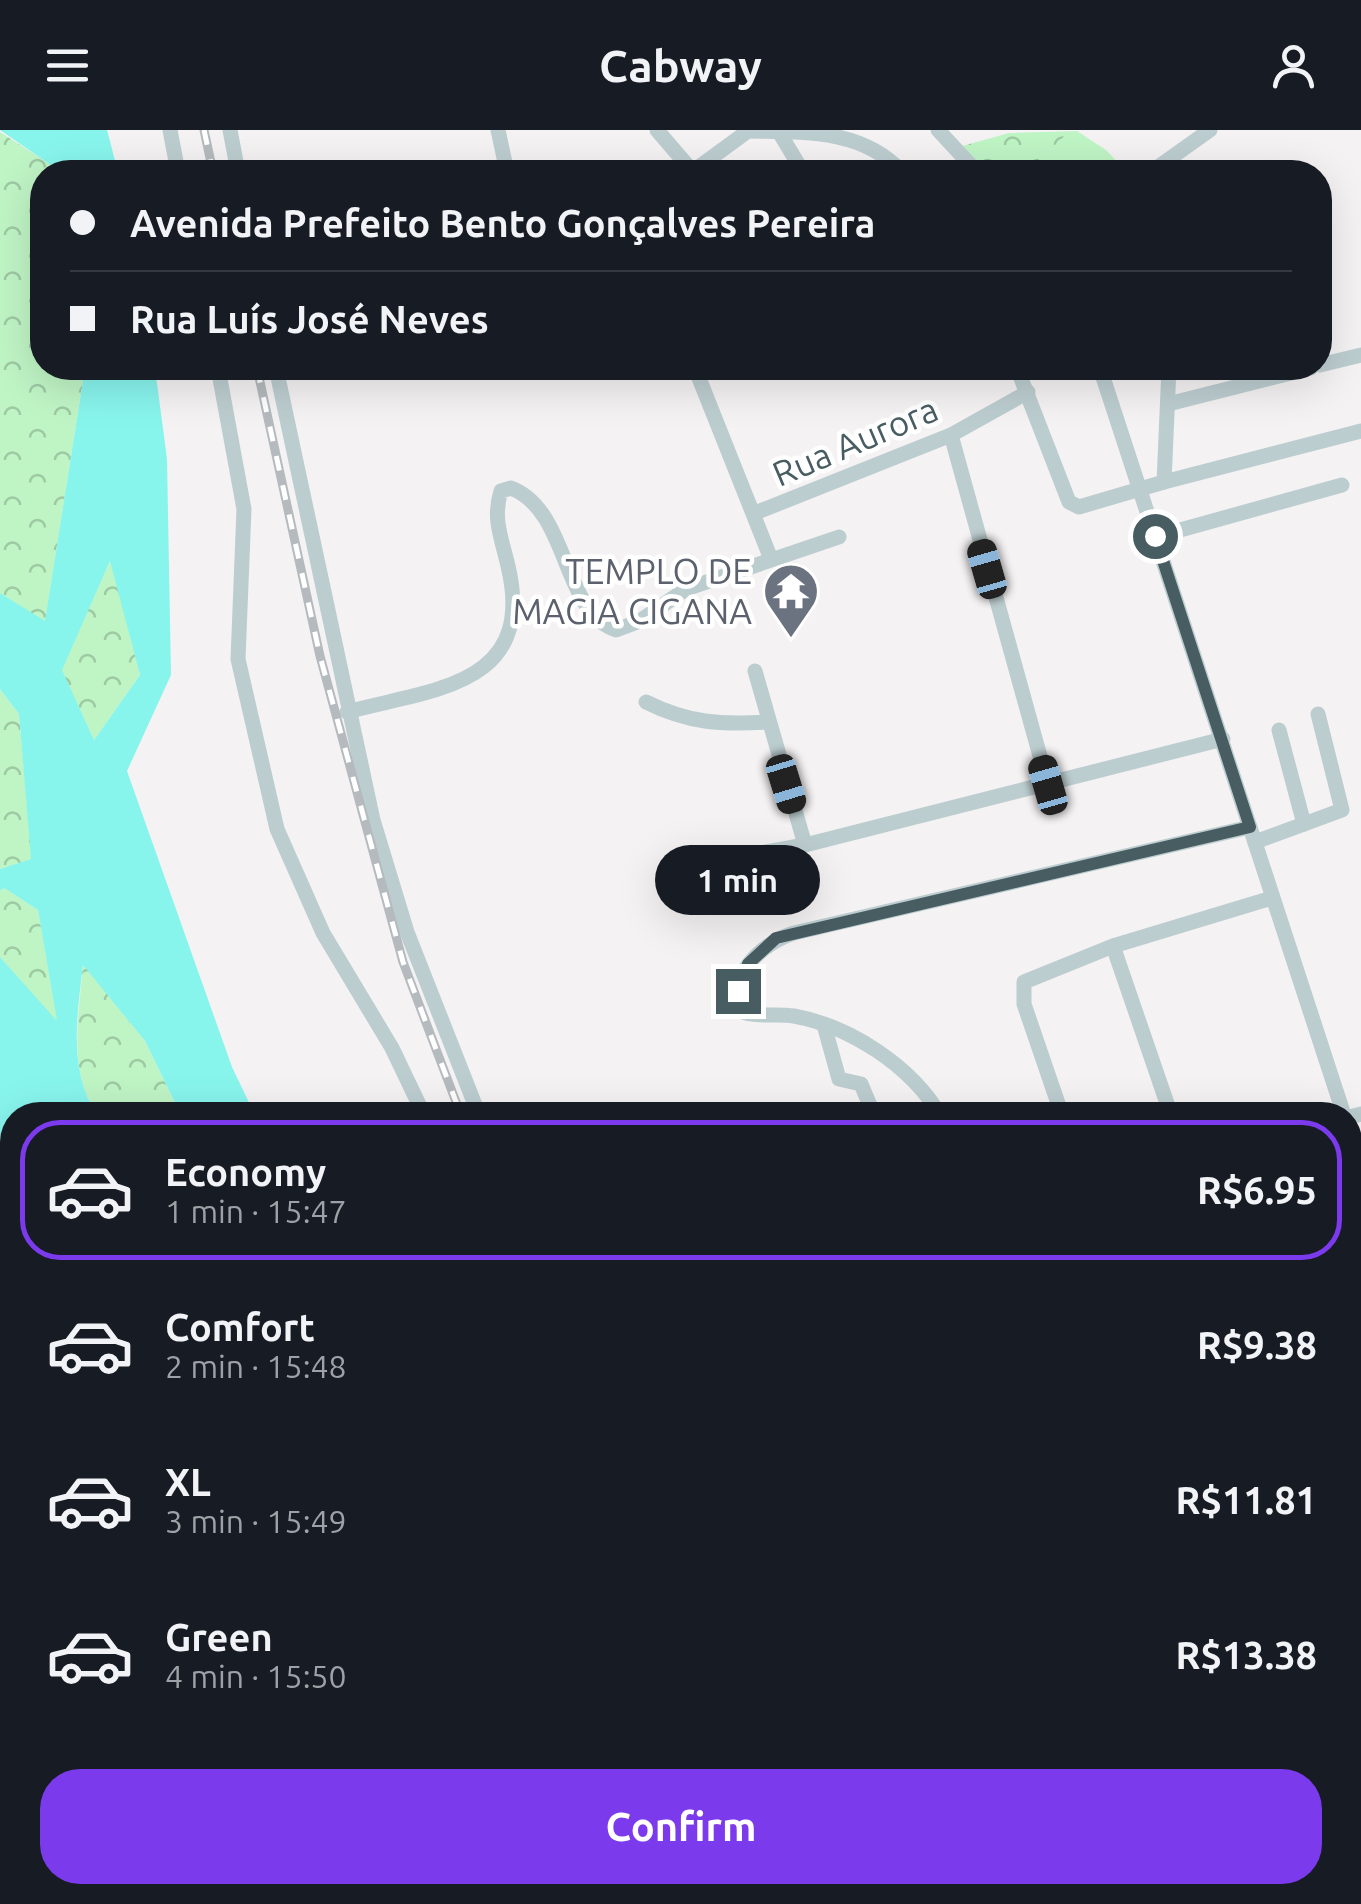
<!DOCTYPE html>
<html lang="en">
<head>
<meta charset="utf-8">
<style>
  :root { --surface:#171b24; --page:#20242c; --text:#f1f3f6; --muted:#9ea1a6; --line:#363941; --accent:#7c3aed }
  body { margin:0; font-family:Ubuntu,sans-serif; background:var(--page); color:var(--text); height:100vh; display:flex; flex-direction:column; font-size:38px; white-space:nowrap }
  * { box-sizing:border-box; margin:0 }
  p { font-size:32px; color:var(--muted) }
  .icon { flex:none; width:55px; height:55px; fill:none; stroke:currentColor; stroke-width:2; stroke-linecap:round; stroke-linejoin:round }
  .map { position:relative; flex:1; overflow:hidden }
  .drawer { position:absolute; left:0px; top:972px; width:1362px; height:802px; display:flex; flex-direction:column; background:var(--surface); border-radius:40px 40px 0 0; box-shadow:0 10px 40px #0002 }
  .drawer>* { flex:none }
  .hud { position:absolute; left:30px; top:30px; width:1302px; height:220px; border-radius:40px; box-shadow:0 10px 40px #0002; display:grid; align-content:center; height:220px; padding:0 40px; background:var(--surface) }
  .end { position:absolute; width:45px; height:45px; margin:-22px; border:12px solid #485d62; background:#fff; box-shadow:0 0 0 5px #fff }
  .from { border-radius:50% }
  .bubble { position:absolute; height:70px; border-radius:35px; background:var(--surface); box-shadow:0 10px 40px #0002; font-size:32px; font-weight:700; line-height:70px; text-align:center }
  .car { position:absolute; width:30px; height:60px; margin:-30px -15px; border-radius:12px; box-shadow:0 0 8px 2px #0007; background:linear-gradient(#222 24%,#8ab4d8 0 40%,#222 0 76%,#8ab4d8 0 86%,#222 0) }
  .hud b { display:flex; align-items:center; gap:35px; height:95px; font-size:38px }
  .hud b+b { border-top:2px solid var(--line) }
  .hud i { width:25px; height:25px; background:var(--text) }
  ul { padding:18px 0 0; list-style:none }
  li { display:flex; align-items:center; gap:30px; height:140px; margin:0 20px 15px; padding:0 20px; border:5px solid transparent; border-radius:40px }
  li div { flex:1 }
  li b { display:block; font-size:38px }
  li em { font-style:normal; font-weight:700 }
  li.current { border-color:var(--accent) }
  li>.icon { width:90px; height:90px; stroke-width:1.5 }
  .button { display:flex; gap:20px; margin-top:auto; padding:20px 40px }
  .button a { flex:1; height:115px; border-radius:40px; background:var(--accent); color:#fff; font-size:40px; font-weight:700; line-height:115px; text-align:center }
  header { display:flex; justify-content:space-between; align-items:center; height:130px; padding:0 40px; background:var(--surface); font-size:45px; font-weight:700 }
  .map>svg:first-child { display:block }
  .education { fill:#e6e3e5 }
  .forest { fill:url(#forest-crowns) }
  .pitch { fill:#bff4c5 }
  .water { fill:#88f5ed; fill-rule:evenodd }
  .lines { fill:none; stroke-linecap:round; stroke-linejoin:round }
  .minor { stroke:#bccdd0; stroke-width:15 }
  .rail-casing { stroke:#b4babd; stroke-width:9 }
  .rail { stroke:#fff; stroke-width:5; stroke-dasharray:15; stroke-linecap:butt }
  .route { stroke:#485d62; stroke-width:12 }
  .labels { text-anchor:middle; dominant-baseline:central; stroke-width:9; stroke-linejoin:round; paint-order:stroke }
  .street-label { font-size:35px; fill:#485d62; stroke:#fff }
  .worship-label { font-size:35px; fill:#5b616d; stroke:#fff; text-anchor:end }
</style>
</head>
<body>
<header><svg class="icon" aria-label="menu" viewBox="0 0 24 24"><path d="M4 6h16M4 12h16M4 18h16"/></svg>Cabway<svg class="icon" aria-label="person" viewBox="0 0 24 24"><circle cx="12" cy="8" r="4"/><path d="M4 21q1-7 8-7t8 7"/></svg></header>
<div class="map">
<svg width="1361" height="1774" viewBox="0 0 1361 1774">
  <defs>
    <pattern id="forest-crowns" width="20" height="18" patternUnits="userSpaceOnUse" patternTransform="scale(2.5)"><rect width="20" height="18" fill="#bff4c5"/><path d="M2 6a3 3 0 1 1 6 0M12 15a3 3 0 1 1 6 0" fill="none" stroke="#9dc9a3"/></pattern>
  </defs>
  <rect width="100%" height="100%" fill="#f5f2f3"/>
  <polygon class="education" points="1142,1763 1183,1763 1192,1774 1151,1774"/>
  <g class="forest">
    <polygon points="1077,1 1106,20 1127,42 976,42 955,18 1009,3"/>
    <polygon points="0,2 61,41 42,42 42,238 85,238 45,492 0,463"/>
    <polygon points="111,429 140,545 94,610 61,540"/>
    <polygon points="0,559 19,584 32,729 0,739"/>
    <polygon points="4,758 38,780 58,894 0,827 0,761"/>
    <path d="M83,834L145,911L181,985H97C67,939 79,887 83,834Z"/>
    <polygon points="500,1762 583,1763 589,1774 500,1774"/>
  </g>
  <g class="pitch">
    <polygon points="1069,2 1105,42 1044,42 1035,33"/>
    <polygon points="842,1763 849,1774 749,1774 747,1764"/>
  </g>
  <g class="water">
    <polygon points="0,0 107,0 118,42 61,42"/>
    <path d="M85,238H155L167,329L171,545L127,641L232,937L255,985H181L145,911L83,835C77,887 68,940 97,985H12V1152L0,1123V827L57,891L38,780L4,758L0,761V739L31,729L19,584L0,559V463L45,491ZM110,431L140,545L94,610L62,540Z"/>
    <polygon points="183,1763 183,1762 401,1763 390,1774 186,1774"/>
    <polygon points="418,1763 500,1763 499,1774 423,1774"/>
  </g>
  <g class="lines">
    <g class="minor">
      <polyline points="170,0 178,42"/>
      <polyline points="230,0 238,42"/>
      <polyline points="498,0 507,42"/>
      <polyline points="657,0 693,42"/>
      <polyline points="938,0 977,42"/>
      <path d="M748,1C809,2 863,0 902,42"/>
      <polyline points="779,2 803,42"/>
      <polyline points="692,42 748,1"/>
      <polyline points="1151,42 1210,0"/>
      <polyline points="1320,97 1320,108"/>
      <polyline points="1320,235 1361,225"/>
      <polyline points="218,238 244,379 238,529 277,699 323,803 392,918 424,985"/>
      <polyline points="276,238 373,690 407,802 479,985"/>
      <polyline points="695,238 771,429"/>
      <polyline points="1017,238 1069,372 1079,377 1164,352 1169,238"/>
      <polyline points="1100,238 1344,985"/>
      <polyline points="1168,274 1311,238"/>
      <polyline points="951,305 1048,655"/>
      <polyline points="1164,352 1361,301"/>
      <polyline points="755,383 951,305 1028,262"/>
      <polyline points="1155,407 1342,355"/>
      <polyline points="755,541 805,715"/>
      <path d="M646,572C688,593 721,595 768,592"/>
      <path d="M347,582C431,559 537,557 508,436C502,409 492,389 501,361L511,358C570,381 561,481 616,500L640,491L686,459L839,407"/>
      <polyline points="1279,600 1304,694"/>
      <polyline points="1255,712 1342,680 1318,584"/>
      <polyline points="721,730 805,715 1223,609"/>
      <polyline points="1113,816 1171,985"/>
      <polyline points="824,895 839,949 861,954 874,985"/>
      <path d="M940,985C911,936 850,896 794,886C775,883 757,888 740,881C725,846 764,812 794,803L1250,697"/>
      <polyline points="1062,985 1024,874 1024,852 1113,816 1272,768"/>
      <polyline points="1350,987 1361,984"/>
      <polyline points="1350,1003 1361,1036"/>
      <polyline points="1350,1282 1361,1279"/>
      <polyline points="1350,1411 1361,1408"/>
      <polyline points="0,1485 12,1477"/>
      <polyline points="1350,1599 1361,1621"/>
      <polyline points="728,1762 731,1774"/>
      <polyline points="943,1762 951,1774"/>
      <polyline points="1098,1762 1109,1774"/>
      <polyline points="1312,1762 1319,1774"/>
      <polyline points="31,1774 48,1762"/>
    </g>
    <g class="rail-casing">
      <g id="rail">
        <polyline points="204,0 213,42"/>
        <polyline points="257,238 320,526 403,832 461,985"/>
        <polyline points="859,1762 866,1774"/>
      </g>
    </g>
    <use href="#rail" class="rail"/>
  </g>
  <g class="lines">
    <polyline class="route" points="738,861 748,834 776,808 1250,697 1155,406"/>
  </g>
  <defs>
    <g id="temple-pin" transform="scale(2.875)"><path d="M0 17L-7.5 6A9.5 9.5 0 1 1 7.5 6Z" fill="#6b7280" stroke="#fff"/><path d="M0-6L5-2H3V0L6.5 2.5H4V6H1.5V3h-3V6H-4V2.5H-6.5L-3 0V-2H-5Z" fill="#fff"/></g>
  </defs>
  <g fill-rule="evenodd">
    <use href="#temple-pin" x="791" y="461"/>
  </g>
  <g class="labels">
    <g class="street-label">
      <text transform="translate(855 311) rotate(-23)">Rua Aurora</text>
    </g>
    <g class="worship-label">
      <text x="752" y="441">TEMPLO DE<tspan x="752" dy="40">MAGIA CIGANA</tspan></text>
    </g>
  </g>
</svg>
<i class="end from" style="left:1155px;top:406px"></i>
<i class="end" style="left:738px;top:861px"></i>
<div class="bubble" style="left:655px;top:715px;width:165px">1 min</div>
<i class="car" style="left:987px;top:439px;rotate:344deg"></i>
<i class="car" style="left:786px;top:654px;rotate:163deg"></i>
<i class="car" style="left:1048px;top:655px;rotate:344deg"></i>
<div class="hud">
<b><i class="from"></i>Avenida Prefeito Bento Gonçalves Pereira</b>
<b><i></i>Rua Luís José Neves</b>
</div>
<section class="drawer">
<ul>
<li class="current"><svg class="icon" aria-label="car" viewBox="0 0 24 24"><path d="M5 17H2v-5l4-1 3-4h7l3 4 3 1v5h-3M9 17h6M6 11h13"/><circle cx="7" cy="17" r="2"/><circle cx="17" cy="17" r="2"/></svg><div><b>Economy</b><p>1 min · 15:47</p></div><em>R$6.95</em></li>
<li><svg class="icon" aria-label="car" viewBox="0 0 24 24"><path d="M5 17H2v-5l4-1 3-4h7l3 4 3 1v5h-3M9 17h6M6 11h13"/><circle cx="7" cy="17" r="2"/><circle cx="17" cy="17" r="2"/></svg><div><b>Comfort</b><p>2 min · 15:48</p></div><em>R$9.38</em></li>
<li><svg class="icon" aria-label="car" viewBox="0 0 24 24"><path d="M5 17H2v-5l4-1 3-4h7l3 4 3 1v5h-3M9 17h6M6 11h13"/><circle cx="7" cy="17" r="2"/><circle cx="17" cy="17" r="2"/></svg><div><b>XL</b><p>3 min · 15:49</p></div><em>R$11.81</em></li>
<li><svg class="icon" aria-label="car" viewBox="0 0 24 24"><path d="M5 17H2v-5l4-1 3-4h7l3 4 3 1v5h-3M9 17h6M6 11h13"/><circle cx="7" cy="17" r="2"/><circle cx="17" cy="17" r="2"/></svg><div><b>Green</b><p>4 min · 15:50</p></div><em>R$13.38</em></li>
</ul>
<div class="button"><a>Confirm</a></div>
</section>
</div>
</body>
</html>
